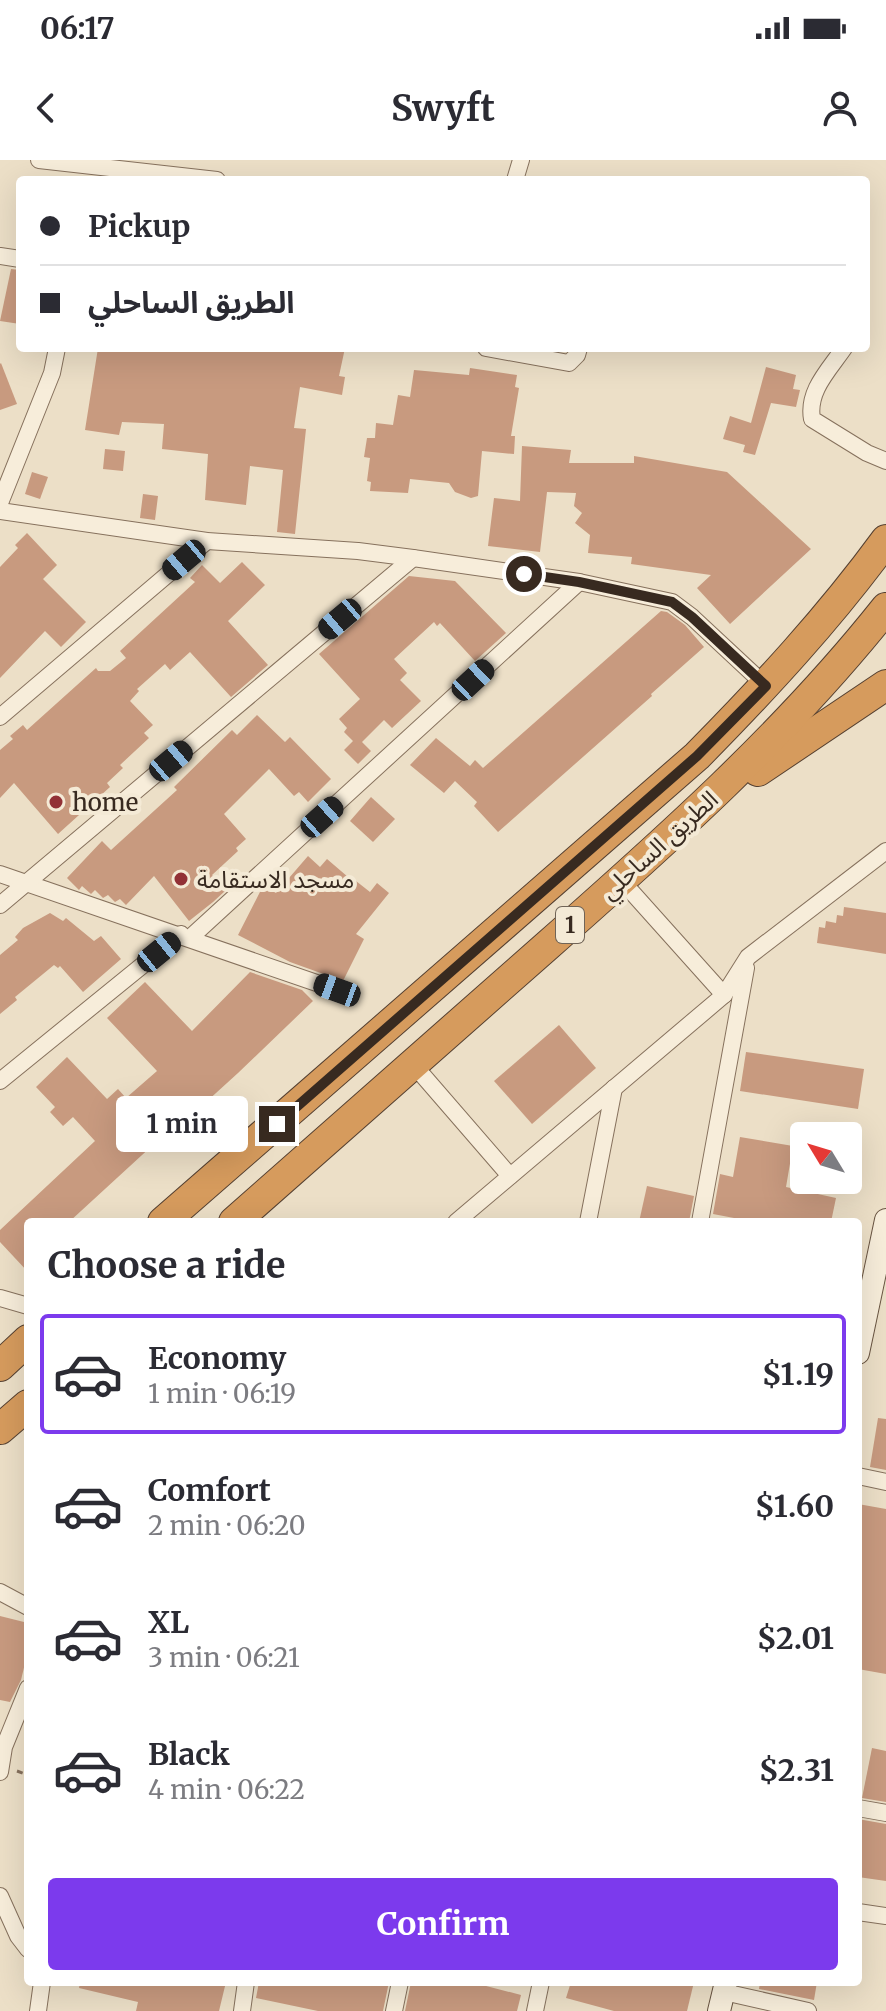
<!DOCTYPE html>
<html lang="en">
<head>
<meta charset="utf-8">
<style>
  :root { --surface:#fff; --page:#f2f2f3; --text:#2b2b33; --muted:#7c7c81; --line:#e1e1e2; --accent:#7c3aed }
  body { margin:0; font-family:Merriweather,"Noto Sans Arabic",serif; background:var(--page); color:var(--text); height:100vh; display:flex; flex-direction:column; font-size:30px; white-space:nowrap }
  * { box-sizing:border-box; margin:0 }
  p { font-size:26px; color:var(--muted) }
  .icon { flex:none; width:44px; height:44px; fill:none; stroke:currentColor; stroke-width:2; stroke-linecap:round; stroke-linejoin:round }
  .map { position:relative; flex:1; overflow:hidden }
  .panel { position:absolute; left:24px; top:1058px; width:838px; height:768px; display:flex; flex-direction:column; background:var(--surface); border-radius:8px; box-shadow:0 8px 32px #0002 }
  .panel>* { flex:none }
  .hud { position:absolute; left:16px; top:16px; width:854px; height:176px; border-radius:8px; box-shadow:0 8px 32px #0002; display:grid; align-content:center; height:176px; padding:0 24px; background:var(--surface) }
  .needle { width:52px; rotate:308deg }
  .controls { position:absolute; left:790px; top:962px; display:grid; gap:16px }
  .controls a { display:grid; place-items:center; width:72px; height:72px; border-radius:8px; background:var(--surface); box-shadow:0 8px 32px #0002; font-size:40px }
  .end { position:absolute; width:36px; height:36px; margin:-18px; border:10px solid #382a20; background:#fff; box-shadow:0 0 0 4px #fff }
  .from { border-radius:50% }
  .bubble { position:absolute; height:56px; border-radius:8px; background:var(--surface); box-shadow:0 8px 32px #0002; font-size:26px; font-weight:700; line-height:56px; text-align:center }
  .car { position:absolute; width:24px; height:48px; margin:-24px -12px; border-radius:10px; box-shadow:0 0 6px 2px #0007; background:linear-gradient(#222 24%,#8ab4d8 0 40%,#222 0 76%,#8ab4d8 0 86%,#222 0) }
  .hud b { display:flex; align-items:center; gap:28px; height:76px; font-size:30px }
  .hud b+b { border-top:2px solid var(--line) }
  .hud i { width:20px; height:20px; background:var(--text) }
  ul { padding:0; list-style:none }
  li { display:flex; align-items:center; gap:24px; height:120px; margin:0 16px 12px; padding:0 8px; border:4px solid transparent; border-radius:8px }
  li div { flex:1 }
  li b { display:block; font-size:30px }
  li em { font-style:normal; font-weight:700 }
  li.active { border-color:var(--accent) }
  li>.icon { width:72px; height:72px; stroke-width:1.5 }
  h2 { padding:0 24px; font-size:36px; line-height:96px }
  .cta { display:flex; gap:16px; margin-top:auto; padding:16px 24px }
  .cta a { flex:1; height:92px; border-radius:8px; background:var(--accent); color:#fff; font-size:32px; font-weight:700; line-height:92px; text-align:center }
  .status { display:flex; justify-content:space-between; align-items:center; height:56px; padding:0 40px; background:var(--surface); direction:ltr }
  .status svg { height:22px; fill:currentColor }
  header { display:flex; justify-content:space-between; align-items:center; height:104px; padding:0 24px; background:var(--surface); font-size:36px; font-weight:700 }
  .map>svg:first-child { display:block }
  .building { fill:#c89a7f }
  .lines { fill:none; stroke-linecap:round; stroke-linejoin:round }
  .street-casing { stroke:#86715d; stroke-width:18 }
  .secondary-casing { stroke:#685340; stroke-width:24 }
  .highway-casing { stroke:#554031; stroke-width:32 }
  .path { stroke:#86715d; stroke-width:3; stroke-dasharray:6 4; stroke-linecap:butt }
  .street { stroke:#f7edda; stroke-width:16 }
  .secondary { stroke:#f7edda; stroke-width:22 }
  .highway { stroke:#d69b5d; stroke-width:30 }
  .route { stroke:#382a20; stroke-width:10 }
  .poi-dot { fill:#923136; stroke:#f4ead6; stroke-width:3 }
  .labels { text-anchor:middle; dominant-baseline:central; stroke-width:8; stroke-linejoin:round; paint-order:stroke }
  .shield { fill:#f4ead6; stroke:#706457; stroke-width:2 }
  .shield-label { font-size:22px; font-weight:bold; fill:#382a20 }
  .poi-label { font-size:24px; fill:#382a20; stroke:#f4ead6; text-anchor:start }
  .street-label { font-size:24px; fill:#382a20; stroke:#f4ead6 }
</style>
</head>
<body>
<div class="status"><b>06:17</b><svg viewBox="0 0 49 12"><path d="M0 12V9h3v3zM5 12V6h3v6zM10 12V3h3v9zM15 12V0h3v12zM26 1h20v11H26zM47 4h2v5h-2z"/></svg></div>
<header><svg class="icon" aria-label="back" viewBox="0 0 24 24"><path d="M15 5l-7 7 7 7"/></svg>Swyft<svg class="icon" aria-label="person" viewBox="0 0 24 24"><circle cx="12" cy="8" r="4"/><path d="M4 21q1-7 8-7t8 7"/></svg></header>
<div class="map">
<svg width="886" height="1851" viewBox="0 0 886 1851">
  <rect width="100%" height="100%" fill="#ecdfc7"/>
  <g class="building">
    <polygon points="11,109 20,110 20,164 0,161"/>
    <polygon points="98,188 176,188 191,191 192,188 345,188 339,216 345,217 342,235 300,227 294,268 306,269 295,374 277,372 283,310 250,306 246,345 205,340 208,294 162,289 164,264 122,262 119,275 85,270"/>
    <polygon points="1,203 17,244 0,250 0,204"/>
    <polygon points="766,207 796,215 793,229 800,230 796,247 771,243 755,295 743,292 745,285 723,279 730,256 751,263"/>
    <polygon points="470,208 517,215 515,227 519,228 511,276 515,276 514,294 482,291 478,336 471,338 455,332 449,323 410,319 408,333 370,331 371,322 367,321 370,298 364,297 367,278 375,278 376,263 393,265 398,235 410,237 414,210 469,215"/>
    <polygon points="522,286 571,290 569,303 634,303 634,296 727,312 811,389 730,464 697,428 711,415 631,404 632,397 588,393 590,375 575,363 582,353 574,346 576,333 547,332 540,392 488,386 494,338 520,341"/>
    <polygon points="105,289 125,291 123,311 103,309"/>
    <polygon points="32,312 48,317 40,339 25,334"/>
    <polygon points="143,334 158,336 155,360 140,358"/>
    <polygon points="27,373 57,405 43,419 86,462 61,487 45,471 0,518 0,407 18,388 15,385"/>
    <polygon points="242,402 265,425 228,461 268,505 231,537 190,492 170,510 165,504 137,529 139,531 130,541 153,565 144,573 149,578 120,605 123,608 107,623 110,627 58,674 14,623 0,638 0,590 13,579 10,576 23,565 27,570 96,508 98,511 110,511 126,498 120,491 195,422 190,418 202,405 220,423"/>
    <polygon points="409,416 455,421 506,473 475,501 440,463 437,466 434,462 394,499 407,513 400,520 421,541 392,568 384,560 362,582 371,591 358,604 344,590 353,581 344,572 347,568 339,559 360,539 319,494"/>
    <polygon points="661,451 667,452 685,465 704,487 651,534 652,536 498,672 474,646 477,642 455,621 444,633 410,605 436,578 470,606 475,600 483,608"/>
    <polygon points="257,555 285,582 290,577 331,619 308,642 299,632 294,636 269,609 224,654 246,679 236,688 238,691 212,715 225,731 213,742 189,761 154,716 126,745 120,739 115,742 108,735 103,738 95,730 91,734 82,726 79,730 67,718 102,681 111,690 177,630 174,627 232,570 237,575"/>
    <polygon points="371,637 395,659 373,682 350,661"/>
    <polygon points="308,696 320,707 327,699 355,723 356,721 370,732 377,723 389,733 356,774 364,779 343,821 290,802 238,775 263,726 276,733"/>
    <polygon points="844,747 886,753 886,794 817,783 819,767 825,768 826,761 836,763 837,755 843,756"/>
    <polygon points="50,753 63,761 66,758 94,781 101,776 121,799 83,832 60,806 58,808 54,805 15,837 17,840 0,854 0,795 18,780 15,777 23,768"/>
    <polygon points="250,812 302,830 313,841 238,913 205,943 202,940 69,1062 28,1062 28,1112 0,1082 0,1070 95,981 73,957 63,966 50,952 55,947 36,927 67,897 107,939 118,929 126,938 157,911 107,858 145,822 192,871"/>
    <polygon points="559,865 596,908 532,964 494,921"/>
    <polygon points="746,892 864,909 858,949 740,931"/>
    <polygon points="740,977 793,986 786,1027 836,1038 831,1062 755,1062 713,1054 720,1014 733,1017"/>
    <polygon points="647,1026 694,1036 689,1062 639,1062"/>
    <polygon points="878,1258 886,1259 886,1310 870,1307"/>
    <polygon points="858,1344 886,1349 886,1514 858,1509"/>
    <polygon points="0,1456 28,1463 28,1491 21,1520 10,1542 0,1540"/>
    <polygon points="872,1588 886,1591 886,1642 862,1638"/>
    <polygon points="858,1659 886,1664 886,1721 858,1717"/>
    <polygon points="80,1822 226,1822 219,1851 136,1851 138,1842 79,1828"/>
    <polygon points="259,1822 389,1822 383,1851 318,1851 256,1838"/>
    <polygon points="411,1822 471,1822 521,1835 517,1851 405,1851"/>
    <polygon points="571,1822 694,1822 687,1851 614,1851 566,1838"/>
    <polygon points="760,1822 817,1822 814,1840 759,1829"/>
  </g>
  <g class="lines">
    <g class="street-casing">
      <g id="street">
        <polyline points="39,0 217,20"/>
        <polyline points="515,20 521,0"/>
        <polyline points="0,96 20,99"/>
        <polyline points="486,188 569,203 577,195 579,188"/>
        <path d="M844,188C829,210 807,231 812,259L867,293L886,301"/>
        <polyline points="0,343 52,213 57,188"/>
        <polyline points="0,351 207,381 358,391 413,398 579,422 672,442 692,457 766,526"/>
        <polyline points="0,557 207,381"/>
        <polyline points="0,714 337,830"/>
        <polyline points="621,720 724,835"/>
        <polyline points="0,745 413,398"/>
        <polyline points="191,777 579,422"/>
        <polyline points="413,904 510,1016"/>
        <polyline points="0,921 181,774"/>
        <polyline points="456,1062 724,835 748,797 886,691"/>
        <polyline points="588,1062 614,928"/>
        <polyline points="700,1062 746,808"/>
        <polyline points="0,1138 28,1146"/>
        <polyline points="858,1316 886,1322"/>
        <polyline points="0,1432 28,1447"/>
        <polyline points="0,1612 4,1587 28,1528"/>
        <polyline points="858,1648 886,1653"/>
        <polyline points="0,1736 18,1776 28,1789"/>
        <polyline points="858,1752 886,1756"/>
        <polyline points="724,1832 808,1851"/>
        <polyline points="38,1851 42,1822"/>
        <polyline points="242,1851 246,1822"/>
        <polyline points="394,1851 400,1822"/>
        <polyline points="535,1851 541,1822"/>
      </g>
    </g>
    <g class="secondary-casing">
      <g id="secondary">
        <polyline points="858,1193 886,1060"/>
        <polyline points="719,1851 726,1822"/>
      </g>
    </g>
    <g class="highway-casing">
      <g id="highway">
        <polyline points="758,611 886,525"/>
        <path d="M163,1062L697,596C764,528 829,458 886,380"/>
        <path d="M234,1062C339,970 443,877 548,785C667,680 786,574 886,448"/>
        <polyline points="0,1206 28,1180"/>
        <polyline points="0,1269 28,1245"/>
      </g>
    </g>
    <polyline class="path" points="17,1611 28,1615"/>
    <use href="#street" class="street"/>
    <use href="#secondary" class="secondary"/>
    <use href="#highway" class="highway"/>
  </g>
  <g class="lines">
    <polyline class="route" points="277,964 697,596 766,526 692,457 672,442 579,422 524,414"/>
  </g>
  <g class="poi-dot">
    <circle cx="56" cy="642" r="8"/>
    <circle cx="181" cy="719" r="8"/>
  </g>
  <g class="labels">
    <rect class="shield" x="556" y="747" width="28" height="36" rx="6"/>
    <g class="shield-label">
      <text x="570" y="765">1</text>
    </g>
    <g class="poi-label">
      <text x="72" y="642">home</text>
      <text x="197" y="719">مسجد الاستقامة</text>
    </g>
    <g class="street-label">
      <text transform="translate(659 685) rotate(-42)">الطريق الساحلي</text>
    </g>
  </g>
</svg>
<div class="controls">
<a><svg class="needle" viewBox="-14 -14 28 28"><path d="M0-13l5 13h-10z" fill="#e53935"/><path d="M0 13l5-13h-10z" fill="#7c7c81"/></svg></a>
</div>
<i class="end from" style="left:524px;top:414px"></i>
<i class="end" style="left:277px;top:964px"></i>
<div class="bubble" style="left:116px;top:936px;width:132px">1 min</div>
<i class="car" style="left:184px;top:400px;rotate:230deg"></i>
<i class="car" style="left:340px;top:459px;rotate:230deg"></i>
<i class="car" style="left:473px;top:520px;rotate:47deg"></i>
<i class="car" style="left:171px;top:601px;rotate:50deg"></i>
<i class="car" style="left:322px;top:657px;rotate:48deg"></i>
<i class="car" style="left:159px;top:792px;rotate:51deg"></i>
<i class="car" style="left:337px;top:830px;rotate:290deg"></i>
<div class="hud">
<b><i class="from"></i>Pickup</b>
<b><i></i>الطريق الساحلي</b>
</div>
<section class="panel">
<h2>Choose a ride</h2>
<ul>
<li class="active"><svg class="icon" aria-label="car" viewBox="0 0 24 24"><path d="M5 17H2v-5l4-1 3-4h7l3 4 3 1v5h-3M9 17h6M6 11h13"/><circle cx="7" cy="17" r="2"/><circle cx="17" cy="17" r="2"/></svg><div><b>Economy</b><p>1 min · 06:19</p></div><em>$1.19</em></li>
<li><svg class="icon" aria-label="car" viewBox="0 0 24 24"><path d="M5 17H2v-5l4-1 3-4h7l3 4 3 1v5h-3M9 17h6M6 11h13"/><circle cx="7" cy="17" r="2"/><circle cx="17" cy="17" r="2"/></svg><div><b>Comfort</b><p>2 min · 06:20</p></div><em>$1.60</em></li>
<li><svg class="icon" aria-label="car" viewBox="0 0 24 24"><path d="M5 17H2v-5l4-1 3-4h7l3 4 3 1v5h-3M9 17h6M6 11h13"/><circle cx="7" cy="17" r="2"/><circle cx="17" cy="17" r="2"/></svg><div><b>XL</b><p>3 min · 06:21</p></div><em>$2.01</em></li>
<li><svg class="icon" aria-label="car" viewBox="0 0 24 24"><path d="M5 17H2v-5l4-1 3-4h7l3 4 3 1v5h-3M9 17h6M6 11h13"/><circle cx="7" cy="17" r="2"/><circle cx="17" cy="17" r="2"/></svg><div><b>Black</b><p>4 min · 06:22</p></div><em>$2.31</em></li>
</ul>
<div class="cta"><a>Confirm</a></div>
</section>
</div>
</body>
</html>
